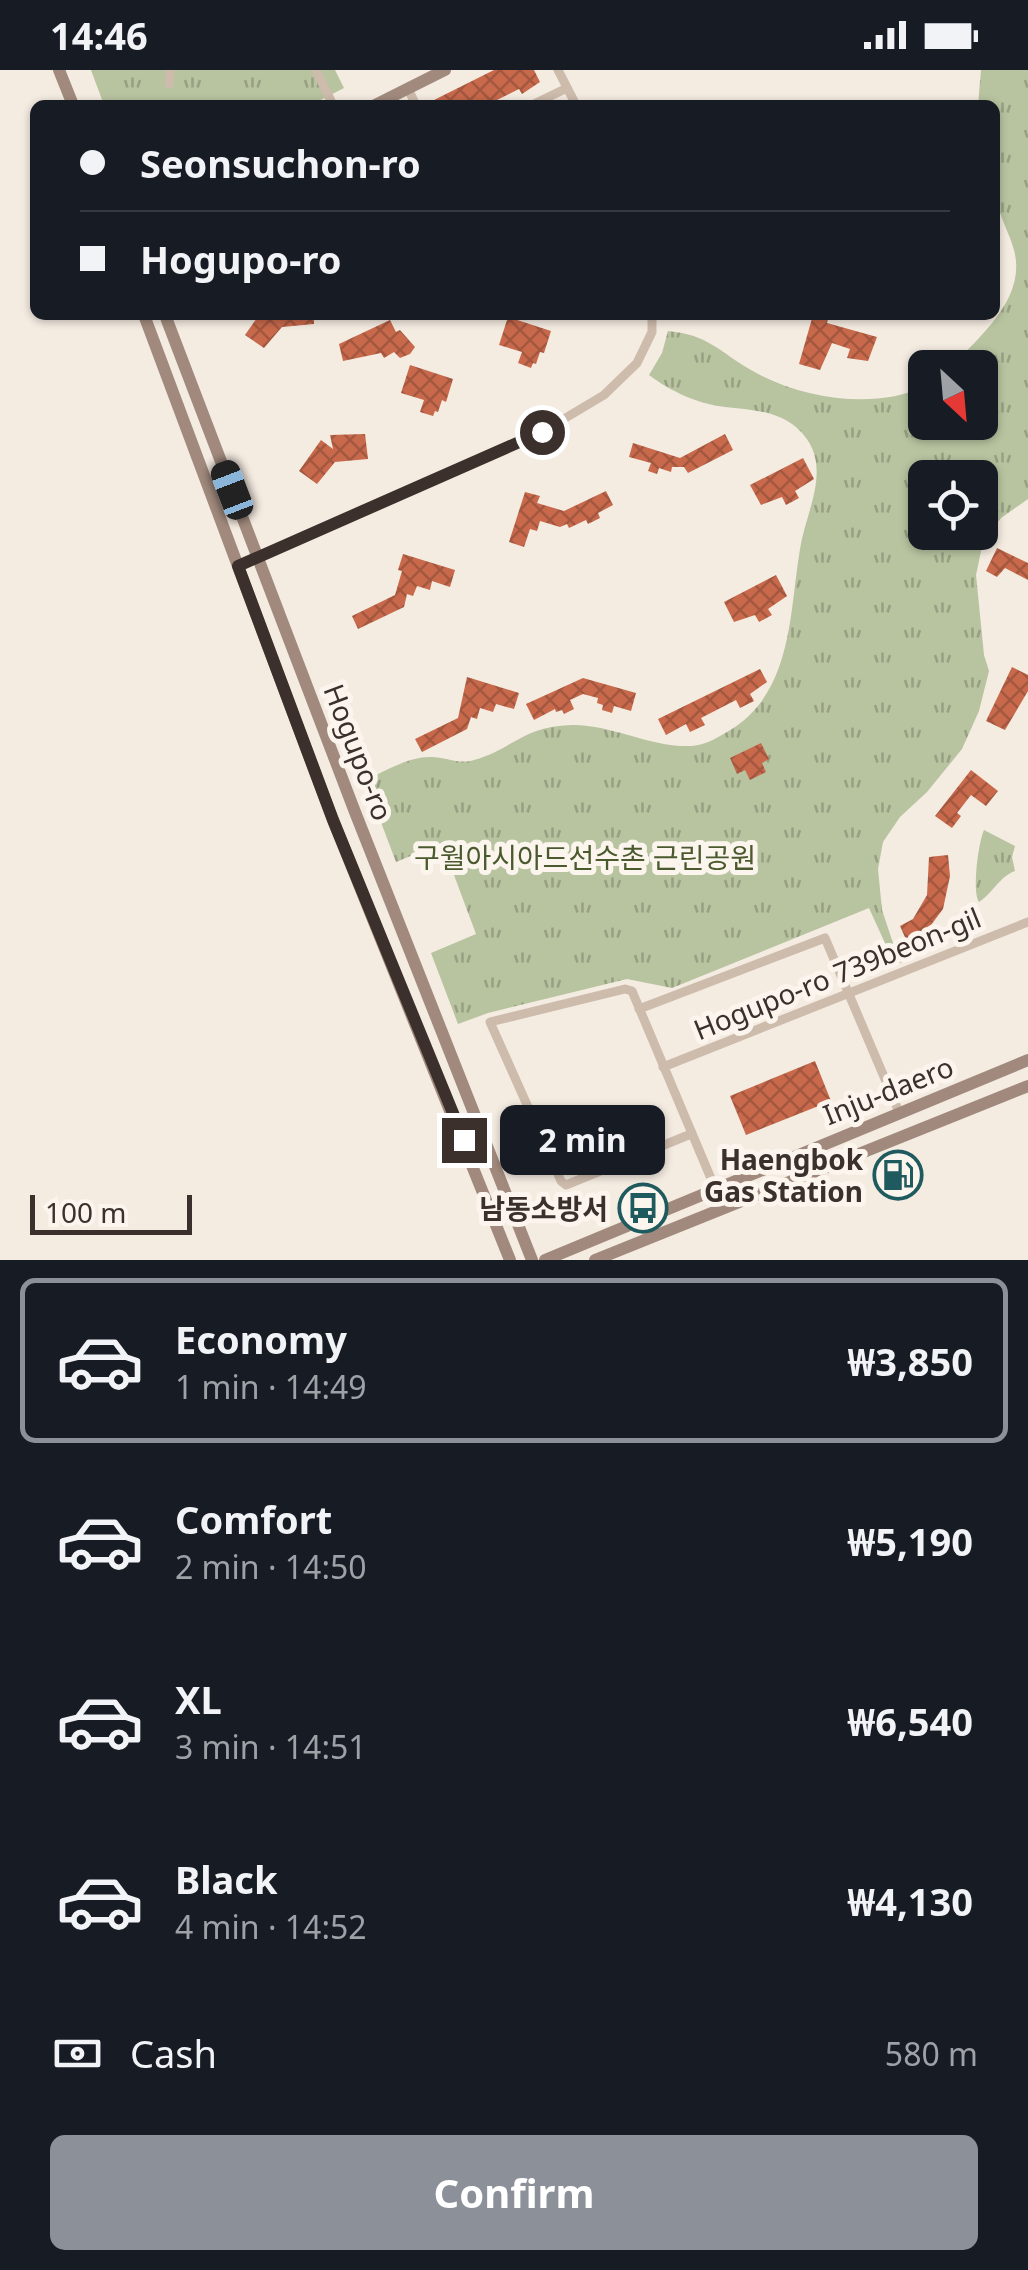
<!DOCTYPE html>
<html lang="en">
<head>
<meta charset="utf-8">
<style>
  :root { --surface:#171b24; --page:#242831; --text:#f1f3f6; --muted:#9ea1a6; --line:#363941; --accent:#8c9099 }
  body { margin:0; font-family:"Noto Sans","Noto Sans KR",sans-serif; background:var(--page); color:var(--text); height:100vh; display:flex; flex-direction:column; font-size:38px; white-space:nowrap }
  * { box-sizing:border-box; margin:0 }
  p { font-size:32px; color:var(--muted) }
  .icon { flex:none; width:55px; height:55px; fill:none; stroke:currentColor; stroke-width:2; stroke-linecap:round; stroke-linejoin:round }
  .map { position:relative; height:1190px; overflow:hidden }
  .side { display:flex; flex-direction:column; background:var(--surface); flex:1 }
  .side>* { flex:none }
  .hud { position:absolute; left:30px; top:30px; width:970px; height:220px; border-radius:15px; box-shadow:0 2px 8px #0004; display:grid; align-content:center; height:220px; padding:0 50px; background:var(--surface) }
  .needle { width:65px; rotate:154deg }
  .fabs { position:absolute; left:908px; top:280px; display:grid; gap:20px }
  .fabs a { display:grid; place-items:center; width:90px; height:90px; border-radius:15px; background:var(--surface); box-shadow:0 2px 8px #0004; font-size:50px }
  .scale { position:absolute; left:30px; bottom:25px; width:162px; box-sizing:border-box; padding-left:10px; border:5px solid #3b302b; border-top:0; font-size:28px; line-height:35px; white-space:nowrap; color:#3b302b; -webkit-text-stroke:8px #fbf5ee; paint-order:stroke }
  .end { position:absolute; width:45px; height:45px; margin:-22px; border:12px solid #3b302b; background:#fff; box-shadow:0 0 0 5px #fff }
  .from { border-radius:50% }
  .bubble { position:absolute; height:70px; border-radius:15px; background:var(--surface); box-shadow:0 2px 8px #0004; font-size:32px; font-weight:700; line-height:70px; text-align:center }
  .car { position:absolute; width:30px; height:60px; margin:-30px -15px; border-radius:12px; box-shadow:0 0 8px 2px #0007; background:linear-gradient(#222 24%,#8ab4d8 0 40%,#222 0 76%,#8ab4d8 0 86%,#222 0) }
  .hud b { display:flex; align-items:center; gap:35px; height:95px; font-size:38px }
  .hud b+b { border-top:2px solid var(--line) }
  .hud i { width:25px; height:25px; background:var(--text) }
  ul { padding:18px 0 0; list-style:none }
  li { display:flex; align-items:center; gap:30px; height:165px; margin:0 20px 15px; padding:0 30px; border:5px solid transparent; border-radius:15px }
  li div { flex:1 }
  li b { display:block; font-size:38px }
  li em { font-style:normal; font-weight:700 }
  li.on { border-color:var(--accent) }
  li>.icon { width:90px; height:90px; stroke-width:1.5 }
  .pay { display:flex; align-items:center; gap:25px; height:110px; padding:0 50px; font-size:38px }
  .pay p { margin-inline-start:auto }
  .button { display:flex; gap:20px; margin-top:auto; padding:20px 50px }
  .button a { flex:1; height:115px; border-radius:15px; background:var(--accent); color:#fff; font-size:40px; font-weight:700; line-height:115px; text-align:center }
  .status { display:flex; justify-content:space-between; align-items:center; height:70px; padding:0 50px; background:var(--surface); direction:ltr }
  .status svg { height:28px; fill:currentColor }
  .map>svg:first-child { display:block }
  .park { fill:url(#park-tufts); fill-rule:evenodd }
  .building { fill:url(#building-cross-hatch) }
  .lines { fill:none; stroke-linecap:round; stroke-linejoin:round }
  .street { stroke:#cdbbac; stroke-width:9 }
  .secondary { stroke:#a18a7d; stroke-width:12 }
  .route { stroke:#3b302b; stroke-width:12 }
  .labels { text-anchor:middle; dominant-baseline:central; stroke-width:10; stroke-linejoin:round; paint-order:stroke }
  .street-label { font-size:28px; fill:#3b302b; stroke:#fbf5ee }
  .park-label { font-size:28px; fill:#4a5a2e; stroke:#fbf5ee }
  .poi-label { font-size:28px; font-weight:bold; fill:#3b302b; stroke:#fbf5ee; text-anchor:end }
</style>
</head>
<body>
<div class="status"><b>14:46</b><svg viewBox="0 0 49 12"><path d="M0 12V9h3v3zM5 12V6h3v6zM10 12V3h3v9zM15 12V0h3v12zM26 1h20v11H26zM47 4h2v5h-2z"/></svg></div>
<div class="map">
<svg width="1028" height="1190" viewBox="0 0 1028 1190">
  <defs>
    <pattern id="park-tufts" width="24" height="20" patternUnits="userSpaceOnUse" patternTransform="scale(2.5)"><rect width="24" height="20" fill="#b8c4a0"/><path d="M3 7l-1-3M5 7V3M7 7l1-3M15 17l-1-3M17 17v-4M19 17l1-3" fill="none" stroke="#97a083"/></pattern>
    <pattern id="building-cross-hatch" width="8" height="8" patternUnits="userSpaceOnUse" patternTransform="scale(2.5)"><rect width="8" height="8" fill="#c8694b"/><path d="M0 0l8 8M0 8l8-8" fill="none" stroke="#a4573f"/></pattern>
  </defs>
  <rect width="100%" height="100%" fill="#f4ebe1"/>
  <g class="park">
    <polygon points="91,0 335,0 344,18 311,35 104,35"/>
    <path d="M981,0H1028V429L1001,448L983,472L976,505L984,585L989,601L979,641L962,679L927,722L900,747L883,772L878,799L882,840L897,885L907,890L895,895L869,838L672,918L627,909L488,943L458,954L431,883L476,864L442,773L396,792L365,710C384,702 408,687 429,687C444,686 459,695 474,690C513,679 523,656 573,655C614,655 651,678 692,676C705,675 717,668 727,662C793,624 789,545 800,479C806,439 836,393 797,358C777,340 749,340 725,337C698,334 670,321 649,305L662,283L668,261C709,265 718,281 751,300C799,328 874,341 925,316V352H980V298L951,297C980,266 1027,228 1014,180C1009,162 999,146 996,128C990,100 995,65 995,35H978ZM925,408H980V462H925Z"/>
    <path d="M984,760L1015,776L1012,787L1015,801C1000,806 993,823 979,832C972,823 978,773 984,760Z"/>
  </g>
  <g class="building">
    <polygon points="494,0 534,0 540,12 522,24 519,19 487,35 424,35"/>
    <polygon points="259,245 314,245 314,254 282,257 264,278 245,265"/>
    <polygon points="813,245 829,246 827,253 877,267 868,291 847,288 850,279 832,273 820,300 799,294"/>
    <polygon points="508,247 551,261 544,283 540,282 536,294 533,293 531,298 518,293 522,282 499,275"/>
    <polygon points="390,250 396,262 400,260 415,277 410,284 400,288 394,282 384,288 381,283 343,291 339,274"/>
    <polygon points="410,295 453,309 446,332 442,330 438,342 435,341 433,346 420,342 424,330 401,323"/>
    <polygon points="365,364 368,389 335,392 317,414 299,401 321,370 333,379 330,365"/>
    <polygon points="725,364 733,380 688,403 684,397 672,397 671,402 659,398 657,404 648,401 651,393 629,387 633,373 680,388"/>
    <polygon points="803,388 814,409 795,421 799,428 786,435 782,427 761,435 750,415"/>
    <polygon points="606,421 613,435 598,443 600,448 588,454 586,450 569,458 567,454 560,457 540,451 537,461 530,459 524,477 509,472 525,422 540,426 537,433 564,441"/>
    <polygon points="997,478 1028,493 1028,510 1005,498 997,507 986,501"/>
    <polygon points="403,484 455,500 450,517 432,511 430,520 417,516 413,526 407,524 404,537 358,559 352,546 395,525 402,501 398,500"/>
    <polygon points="776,505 787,526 768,539 772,545 759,552 755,545 734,552 724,532"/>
    <polygon points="1012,597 1028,605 1028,621 1005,660 986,651"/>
    <polygon points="760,599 767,612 750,624 754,631 740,638 736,630 701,648 705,655 690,662 686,654 666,665 658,649"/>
    <polygon points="467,607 519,623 514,639 496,634 493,642 480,638 477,649 471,647 467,659 422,682 415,669 458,648"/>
    <polygon points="583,608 636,623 631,641 614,636 612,643 602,640 603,635 597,633 598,628 583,624 570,630 574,639 564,644 562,640 556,642 555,639 534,650 526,634"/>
    <polygon points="761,673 769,689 762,693 766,702 750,710 745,700 737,704 730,688"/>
    <polygon points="971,700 998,721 986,736 971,725 957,743 961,746 952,758 935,746"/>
    <polygon points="948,785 950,806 943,839 922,867 908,874 900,856 913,849 927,825 929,787"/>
    <polygon points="815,991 831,1031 746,1065 730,1026"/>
  </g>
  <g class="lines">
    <g class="street">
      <polyline points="316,0 333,35"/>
      <polyline points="558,0 576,35"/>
      <polyline points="169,14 170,0"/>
      <polyline points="408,19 416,35"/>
      <polyline points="532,35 567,18"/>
      <polyline points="239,496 542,362 604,325 637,293 652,262 652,245"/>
      <polyline points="639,939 825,868 899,1042"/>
      <polyline points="663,997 1028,852"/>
      <polyline points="691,1064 566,1115 561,1111 490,952 625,919 632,921 715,1118"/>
    </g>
    <g class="secondary">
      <polyline points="59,0 73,35"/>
      <polyline points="375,35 445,0"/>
      <polyline points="144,245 333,750 510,1190"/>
      <polyline points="165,245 355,742 532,1190"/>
      <polyline points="545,1190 1028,990"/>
      <polyline points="595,1190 1028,1016"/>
    </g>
  </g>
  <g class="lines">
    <polyline class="route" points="464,1070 333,750 238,496 542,362"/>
  </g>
  <defs>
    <g id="fuel-ring" transform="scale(2.5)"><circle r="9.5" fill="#fbf5ee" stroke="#1f5a5e" stroke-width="1.5"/><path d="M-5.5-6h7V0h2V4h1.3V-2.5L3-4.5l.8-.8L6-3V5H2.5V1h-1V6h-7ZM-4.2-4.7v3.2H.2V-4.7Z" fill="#1f5a5e"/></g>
    <g id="bus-ring" transform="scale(2.5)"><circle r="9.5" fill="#fbf5ee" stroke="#1f5a5e" stroke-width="1.5"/><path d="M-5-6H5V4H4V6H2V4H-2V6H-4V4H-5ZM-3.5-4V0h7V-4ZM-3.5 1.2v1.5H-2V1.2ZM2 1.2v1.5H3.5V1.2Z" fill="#1f5a5e"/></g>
  </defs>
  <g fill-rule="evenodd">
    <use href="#fuel-ring" x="898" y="1105"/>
    <use href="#bus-ring" x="643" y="1138"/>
  </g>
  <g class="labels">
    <g class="street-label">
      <text transform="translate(359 682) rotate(69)">Hogupo-ro</text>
      <text transform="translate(837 903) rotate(-22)">Hogupo-ro 739beon-gil</text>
      <text transform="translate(888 1020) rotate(-22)">Inju-daero</text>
    </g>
    <g class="park-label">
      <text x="585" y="787">구월아시아드선수촌 근린공원</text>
    </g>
    <g class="poi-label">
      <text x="863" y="1089">Haengbok<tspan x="863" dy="32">Gas Station</tspan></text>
      <text x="608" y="1138">남동소방서</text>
    </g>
  </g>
</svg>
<div class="fabs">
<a><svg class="needle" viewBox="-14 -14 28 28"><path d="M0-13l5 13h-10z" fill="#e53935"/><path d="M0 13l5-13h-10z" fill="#9ea1a6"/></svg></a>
<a><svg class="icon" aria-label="locate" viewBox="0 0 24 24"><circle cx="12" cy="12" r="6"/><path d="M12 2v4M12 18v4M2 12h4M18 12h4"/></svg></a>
</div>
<div class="scale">100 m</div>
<i class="end from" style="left:542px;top:362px"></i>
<i class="end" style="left:464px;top:1070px"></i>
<div class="bubble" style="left:500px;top:1035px;width:165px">2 min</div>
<i class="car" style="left:232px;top:420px;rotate:339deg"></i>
<div class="hud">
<b><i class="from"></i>Seonsuchon-ro</b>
<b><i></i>Hogupo-ro</b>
</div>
</div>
<section class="side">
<ul>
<li class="on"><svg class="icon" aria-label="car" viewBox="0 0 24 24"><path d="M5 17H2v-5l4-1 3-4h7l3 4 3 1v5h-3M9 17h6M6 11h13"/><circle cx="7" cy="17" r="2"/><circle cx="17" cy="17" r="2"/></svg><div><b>Economy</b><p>1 min · 14:49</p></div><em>₩3,850</em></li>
<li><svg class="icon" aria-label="car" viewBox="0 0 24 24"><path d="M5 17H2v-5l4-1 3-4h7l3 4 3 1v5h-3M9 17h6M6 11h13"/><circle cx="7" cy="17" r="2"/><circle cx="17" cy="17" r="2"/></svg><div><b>Comfort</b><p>2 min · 14:50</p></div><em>₩5,190</em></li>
<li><svg class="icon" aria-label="car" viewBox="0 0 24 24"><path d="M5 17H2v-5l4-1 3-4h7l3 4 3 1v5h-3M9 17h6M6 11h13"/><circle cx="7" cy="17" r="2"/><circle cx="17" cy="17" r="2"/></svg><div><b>XL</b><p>3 min · 14:51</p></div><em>₩6,540</em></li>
<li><svg class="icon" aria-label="car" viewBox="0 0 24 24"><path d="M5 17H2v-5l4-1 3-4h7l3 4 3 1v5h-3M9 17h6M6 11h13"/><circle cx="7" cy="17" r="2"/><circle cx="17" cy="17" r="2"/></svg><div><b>Black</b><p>4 min · 14:52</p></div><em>₩4,130</em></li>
</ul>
<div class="pay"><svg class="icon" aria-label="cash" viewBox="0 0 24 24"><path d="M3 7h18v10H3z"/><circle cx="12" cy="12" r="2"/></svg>Cash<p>580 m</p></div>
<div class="button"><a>Confirm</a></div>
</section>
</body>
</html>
